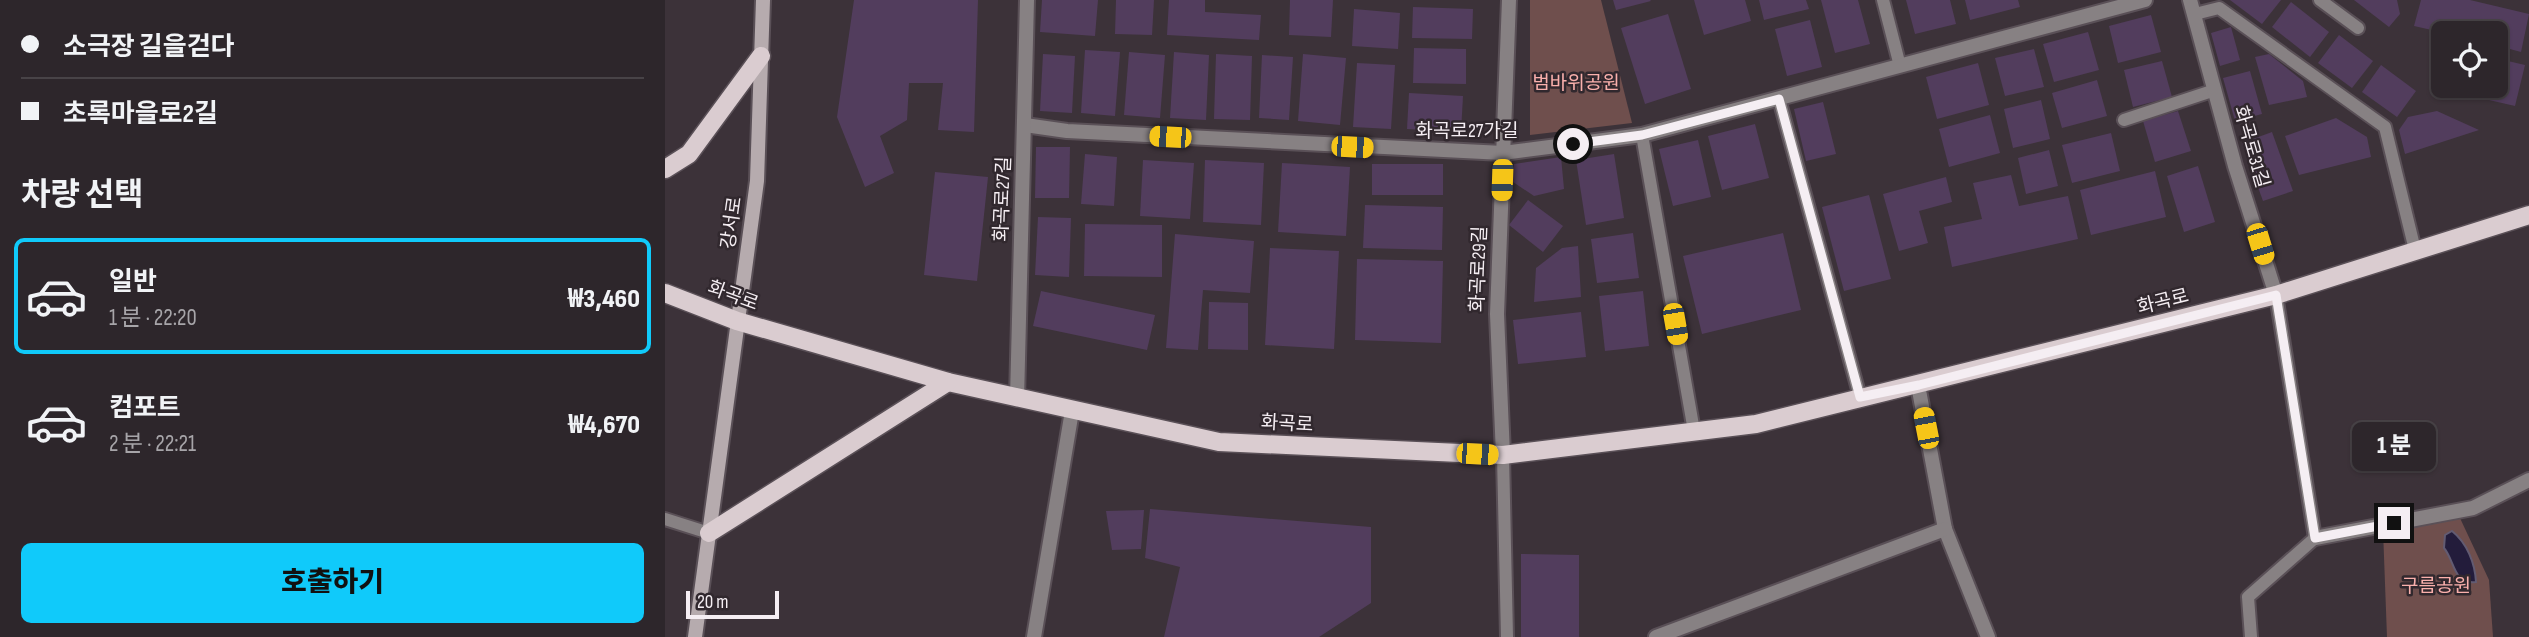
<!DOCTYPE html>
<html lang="ko">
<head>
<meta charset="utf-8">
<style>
  :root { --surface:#2d262b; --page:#352e33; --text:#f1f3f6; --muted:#a7a5a9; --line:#484347; --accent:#10cafa }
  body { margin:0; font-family:"Sofia Sans Condensed","Noto Sans KR",sans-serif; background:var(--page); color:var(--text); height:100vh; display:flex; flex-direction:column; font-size:26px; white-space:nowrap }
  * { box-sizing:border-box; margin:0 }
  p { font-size:23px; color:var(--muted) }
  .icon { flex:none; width:38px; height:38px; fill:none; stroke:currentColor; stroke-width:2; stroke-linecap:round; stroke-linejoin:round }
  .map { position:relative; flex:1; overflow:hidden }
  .sheet { display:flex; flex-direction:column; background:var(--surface); width:665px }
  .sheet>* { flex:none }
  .banner { display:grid; align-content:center; height:154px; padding:0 21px; background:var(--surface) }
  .buttons { position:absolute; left:1766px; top:21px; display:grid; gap:14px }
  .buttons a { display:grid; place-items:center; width:77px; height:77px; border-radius:10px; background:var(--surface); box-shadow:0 2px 5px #0004,0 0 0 2px var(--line); font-size:35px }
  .scale { position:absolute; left:21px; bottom:18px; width:93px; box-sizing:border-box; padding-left:7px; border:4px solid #f5eef3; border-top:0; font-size:19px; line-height:24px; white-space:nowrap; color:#f5eef3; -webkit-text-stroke:5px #31282e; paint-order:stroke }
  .end { position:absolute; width:32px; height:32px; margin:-16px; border:9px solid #f5eef3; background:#111; box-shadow:0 0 0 4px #111 }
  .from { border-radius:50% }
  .bubble { position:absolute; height:49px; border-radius:10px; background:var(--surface); box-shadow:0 2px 5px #0004,0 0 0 2px var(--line); font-size:23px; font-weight:800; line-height:49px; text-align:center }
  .car { position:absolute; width:21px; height:42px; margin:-21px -10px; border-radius:9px; box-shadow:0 0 5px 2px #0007; background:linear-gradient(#f5c518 24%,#345 0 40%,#f5c518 0 76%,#345 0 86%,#f5c518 0) }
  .banner b { display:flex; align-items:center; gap:24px; height:66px; font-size:26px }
  .banner b+b { border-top:2px solid var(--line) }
  .banner i { width:18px; height:18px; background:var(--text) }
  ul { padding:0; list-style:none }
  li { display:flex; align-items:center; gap:21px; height:116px; margin:0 14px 10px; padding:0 7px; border:4px solid transparent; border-radius:10px }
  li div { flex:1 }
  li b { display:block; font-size:26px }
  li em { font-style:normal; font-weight:800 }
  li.active { border-color:var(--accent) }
  li>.icon { width:63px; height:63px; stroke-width:1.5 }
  h2 { padding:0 21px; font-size:32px; line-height:84px }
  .button { display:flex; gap:14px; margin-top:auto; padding:14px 21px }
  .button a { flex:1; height:80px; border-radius:10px; background:var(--accent); color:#111; font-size:28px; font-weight:800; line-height:80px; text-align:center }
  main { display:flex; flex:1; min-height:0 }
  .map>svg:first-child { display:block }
  .green { fill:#6f4f4d }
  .water { fill:#231c3b; stroke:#625b72; stroke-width:2 }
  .building { fill:#523d5d }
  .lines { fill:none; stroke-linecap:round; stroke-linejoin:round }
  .service-casing { stroke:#5a5057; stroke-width:16 }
  .minor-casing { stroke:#5a5057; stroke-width:18 }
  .secondary-casing { stroke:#5a5057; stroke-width:18 }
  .primary-casing { stroke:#5a5057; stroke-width:21 }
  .service { stroke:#878183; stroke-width:12 }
  .minor { stroke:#878183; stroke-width:14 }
  .secondary { stroke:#b6abae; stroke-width:14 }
  .primary { stroke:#daccd0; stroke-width:18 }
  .route { stroke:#f5eef3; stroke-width:9 }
  .labels { text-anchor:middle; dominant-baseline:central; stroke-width:5; stroke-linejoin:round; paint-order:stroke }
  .park-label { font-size:19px; fill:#fab0ac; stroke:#31282e }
  .street-label { font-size:19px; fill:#f5eef3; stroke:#31282e }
</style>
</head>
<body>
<main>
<section class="sheet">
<div class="banner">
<b><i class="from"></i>소극장 길을걷다</b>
<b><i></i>초록마을로2길</b>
</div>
<h2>차량 선택</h2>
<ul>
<li class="active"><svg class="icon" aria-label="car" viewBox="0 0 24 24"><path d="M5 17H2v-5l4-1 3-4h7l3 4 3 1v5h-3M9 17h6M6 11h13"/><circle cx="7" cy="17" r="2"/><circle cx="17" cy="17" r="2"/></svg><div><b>일반</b><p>1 분 · 22:20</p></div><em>₩3,460</em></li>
<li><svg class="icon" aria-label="car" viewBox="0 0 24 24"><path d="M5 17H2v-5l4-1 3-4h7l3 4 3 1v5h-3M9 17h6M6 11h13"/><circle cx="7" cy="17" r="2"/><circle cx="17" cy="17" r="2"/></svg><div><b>컴포트</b><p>2 분 · 22:21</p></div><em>₩4,670</em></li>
</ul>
<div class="button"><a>호출하기</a></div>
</section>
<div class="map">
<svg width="1864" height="637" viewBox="0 0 1864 637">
  <rect width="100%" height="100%" fill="#3c3239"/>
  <g class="green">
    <polygon points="865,0 936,0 967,123 865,135"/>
    <polygon points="1794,516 1824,580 1828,637 1722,637 1718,530"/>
  </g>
  <path class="water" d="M1787,531C1802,543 1810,563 1811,582C1788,585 1790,561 1779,548L1780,535Z"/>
  <g class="building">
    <polygon points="189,0 313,0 309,132 273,130 278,83 244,83 242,120 215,136 229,173 200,187 172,117"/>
    <polygon points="377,0 433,0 430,36 375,32"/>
    <polygon points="451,0 489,0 487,35 450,34"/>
    <polygon points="504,0 540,0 540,12 596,15 594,40 502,35"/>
    <polygon points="625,0 668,0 666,37 624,35"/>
    <polygon points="948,0 985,0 986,1 951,10"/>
    <polygon points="1029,0 1080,0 1086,21 1039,35"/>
    <polygon points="1094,0 1141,0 1144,9 1099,20"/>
    <polygon points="1156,0 1193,0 1205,44 1170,53"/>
    <polygon points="1241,0 1285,0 1291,24 1250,34"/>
    <polygon points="1300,0 1353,0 1355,7 1305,20"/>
    <polygon points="1565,0 1616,0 1597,24"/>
    <polygon points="1689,0 1732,0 1735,14 1724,27"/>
    <polygon points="1756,0 1805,0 1864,14 1856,52 1830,45 1830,33 1780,33 1749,26"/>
    <polygon points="1626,2 1664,32 1645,57 1607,27"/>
    <polygon points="748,7 808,9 807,39 747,38"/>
    <polygon points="689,9 735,13 733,49 687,46"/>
    <polygon points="1003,14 1026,89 980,104 956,28"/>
    <polygon points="1486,15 1496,52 1453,63 1444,26"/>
    <polygon points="1145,20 1157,67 1122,76 1110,29"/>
    <polygon points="1566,27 1575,60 1555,66 1546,33"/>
    <polygon points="1423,32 1434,70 1389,82 1378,44"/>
    <polygon points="1674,35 1708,61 1687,88 1653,63"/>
    <polygon points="749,48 801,49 801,84 748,83"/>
    <polygon points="1369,49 1379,87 1340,96 1330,58"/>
    <polygon points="420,50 455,52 450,116 416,113"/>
    <polygon points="464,52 500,55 495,118 459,115"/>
    <polygon points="509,52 544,55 541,120 505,118"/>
    <polygon points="378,54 410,56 407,113 375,111"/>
    <polygon points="551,54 587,56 585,120 549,119"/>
    <polygon points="638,54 681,58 675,125 633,121"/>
    <polygon points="1604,54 1638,81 1642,97 1604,105 1590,57"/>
    <polygon points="597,55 628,57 624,120 594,118"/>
    <polygon points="1830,58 1860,65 1850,106 1776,89 1776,86 1830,86"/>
    <polygon points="1497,61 1507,97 1468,107 1459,70"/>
    <polygon points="692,63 730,65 726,129 688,127"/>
    <polygon points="1313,63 1324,105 1272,119 1261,77"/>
    <polygon points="1716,65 1751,91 1732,117 1697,92"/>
    <polygon points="1585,71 1597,114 1570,121 1558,78"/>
    <polygon points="1432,80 1442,116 1397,128 1387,93"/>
    <polygon points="744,93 798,96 796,132 742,129"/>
    <polygon points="1376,100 1385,139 1348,148 1339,109"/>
    <polygon points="1158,102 1171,154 1141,161 1129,109"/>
    <polygon points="1513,111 1526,151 1490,162 1478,121"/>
    <polygon points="1772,111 1814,130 1740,154 1734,130 1743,117"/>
    <polygon points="1325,115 1335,153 1284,167 1274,129"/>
    <polygon points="1671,118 1702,137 1706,157 1634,175 1620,136"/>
    <polygon points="1090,124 1104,178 1057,190 1043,136"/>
    <polygon points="1607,132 1628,191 1598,201 1577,143"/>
    <polygon points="1446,133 1455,171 1407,183 1397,145"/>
    <polygon points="1033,140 1046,197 1008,206 994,149"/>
    <polygon points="371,147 405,147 404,198 370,198"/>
    <polygon points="1384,150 1393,186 1361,194 1353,158"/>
    <polygon points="420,154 452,157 449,206 416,204"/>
    <polygon points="949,154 959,218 921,225 911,160"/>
    <polygon points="896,157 899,189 869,196 848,182 849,164"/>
    <polygon points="478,160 529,163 525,219 475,216"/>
    <polygon points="540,160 599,163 596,225 538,222"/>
    <polygon points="617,163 685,167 681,236 613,232"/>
    <rect x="707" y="164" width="71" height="31"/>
    <polygon points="1533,166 1550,222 1519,232 1502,176"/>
    <polygon points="1490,171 1501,217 1426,235 1415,190"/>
    <polygon points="270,172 323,177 312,281 259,275"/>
    <polygon points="1346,175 1354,206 1403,196 1413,239 1287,267 1279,227 1317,219 1308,183"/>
    <polygon points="1281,177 1287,202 1254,211 1263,243 1234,251 1218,194"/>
    <polygon points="1204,195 1226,279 1179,291 1157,207"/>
    <polygon points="863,200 898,226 878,252 844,225"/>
    <polygon points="700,205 778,207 777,250 698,248"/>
    <polygon points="373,217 406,218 404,277 370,275"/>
    <polygon points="420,224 497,225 497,277 419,276"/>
    <polygon points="968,233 974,278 932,283 926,239"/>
    <polygon points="1118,233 1136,310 1037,334 1018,256"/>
    <polygon points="510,234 589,241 585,293 538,290 533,350 501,348"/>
    <polygon points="913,246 916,297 869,302 871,268 897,248"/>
    <polygon points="605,248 674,251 669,349 600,345"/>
    <polygon points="692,259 778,261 776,343 690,340"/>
    <polygon points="376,291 490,315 482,350 368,326"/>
    <polygon points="978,291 984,346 940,351 934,296"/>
    <polygon points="544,302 583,303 583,350 543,349"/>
    <polygon points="916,312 921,357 853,364 848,320"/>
    <polygon points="485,509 706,527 706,603 654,637 499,637 515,567 480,558"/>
    <polygon points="479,510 476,549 447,550 441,511"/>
    <polygon points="856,554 914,555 914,637 856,637"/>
  </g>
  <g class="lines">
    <g class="service-casing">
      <g id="service">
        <polyline points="1218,0 1235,66"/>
        <polyline points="1655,0 1693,28"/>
        <polyline points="1530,14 1554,8 1720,127 1750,250"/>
        <polyline points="1114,99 1195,397"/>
        <polyline points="1459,120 1550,90"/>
        <polyline points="977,135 1029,431"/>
        <polyline points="838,455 842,637"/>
        <polyline points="0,519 44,533"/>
        <polyline points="1586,637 1583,597 1650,538 1611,295"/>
      </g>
    </g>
    <g class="minor-casing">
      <g id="minor">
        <polyline points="1525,0 1570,166 1611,295"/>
        <polyline points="360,125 402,131 838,153 977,135 1480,0"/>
        <polyline points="1253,385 1280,529 1323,637"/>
        <polyline points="352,399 362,0"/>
        <polyline points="838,455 832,314 844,0"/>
        <polyline points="1650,538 1808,508 1864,480"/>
        <polyline points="369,637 407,411"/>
        <polyline points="991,637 1280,529"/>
      </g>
    </g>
    <g class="secondary-casing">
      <polyline id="secondary" points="30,637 92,181 98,0"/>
    </g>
    <g class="primary-casing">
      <g id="primary">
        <polyline points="0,169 24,154 96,56"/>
        <polyline points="0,293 72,321 283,382 554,442 838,455 1091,424 1611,295 1864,215"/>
        <polyline points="44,533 283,382"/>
      </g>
    </g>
    <use href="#service" class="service"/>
    <use href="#minor" class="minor"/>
    <use href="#secondary" class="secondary"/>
    <use href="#primary" class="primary"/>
  </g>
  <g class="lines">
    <polyline class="route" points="908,144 977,135 1114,99 1195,397 1254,385 1611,295 1650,538 1729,523"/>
  </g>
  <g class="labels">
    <g class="park-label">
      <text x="911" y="83">범바위공원</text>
      <text x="1771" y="586">구름공원</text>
    </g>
    <g class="street-label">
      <text x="802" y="131">화곡로27가길</text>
      <text transform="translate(1586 147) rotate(74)">화곡로31길</text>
      <text transform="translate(338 199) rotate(-88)">화곡로27길</text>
      <text transform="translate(67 223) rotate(-82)">강서로</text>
      <text transform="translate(814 269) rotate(-88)">화곡로29길</text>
      <text transform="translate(68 296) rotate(20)">화곡로</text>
      <text transform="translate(1498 302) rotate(-14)">화곡로</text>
      <text transform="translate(622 424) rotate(3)">화곡로</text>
    </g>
  </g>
</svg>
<div class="buttons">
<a><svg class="icon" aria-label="locate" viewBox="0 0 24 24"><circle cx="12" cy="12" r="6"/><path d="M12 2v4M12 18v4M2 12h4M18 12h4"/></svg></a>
</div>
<div class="scale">20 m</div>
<i class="end from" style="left:908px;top:144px"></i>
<i class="end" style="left:1729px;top:523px"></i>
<div class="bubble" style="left:1687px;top:422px;width:84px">1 분</div>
<i class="car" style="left:505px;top:137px;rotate:273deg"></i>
<i class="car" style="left:687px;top:147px;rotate:93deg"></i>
<i class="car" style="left:837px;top:180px;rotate:182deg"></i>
<i class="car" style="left:1595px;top:244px;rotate:163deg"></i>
<i class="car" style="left:1010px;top:324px;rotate:170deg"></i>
<i class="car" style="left:1261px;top:428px;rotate:349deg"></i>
<i class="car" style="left:812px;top:454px;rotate:93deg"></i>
</div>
</main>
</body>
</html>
